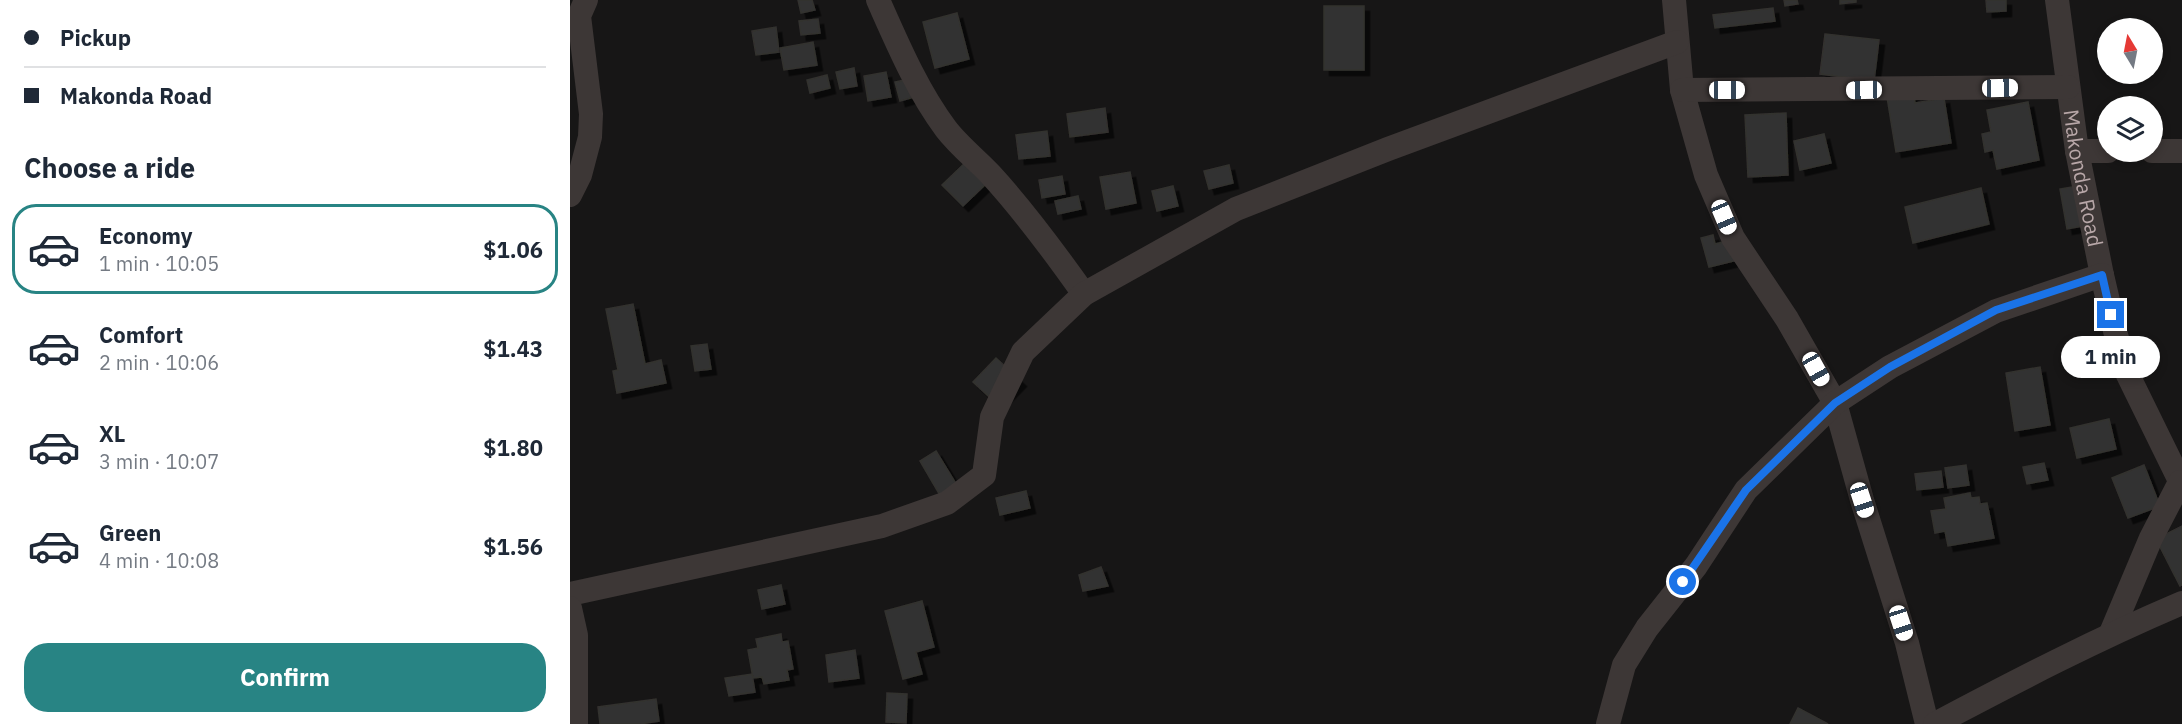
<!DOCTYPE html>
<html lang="en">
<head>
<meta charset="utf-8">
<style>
  :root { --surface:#fff; --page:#f6f6f7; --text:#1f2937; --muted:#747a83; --line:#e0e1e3; --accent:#288484 }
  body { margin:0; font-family:"IBM Plex Sans",sans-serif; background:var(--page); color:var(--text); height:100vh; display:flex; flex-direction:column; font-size:22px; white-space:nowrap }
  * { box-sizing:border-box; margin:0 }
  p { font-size:20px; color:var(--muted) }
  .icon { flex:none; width:33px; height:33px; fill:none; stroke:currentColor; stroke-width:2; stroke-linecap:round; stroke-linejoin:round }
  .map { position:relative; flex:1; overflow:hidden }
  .side { display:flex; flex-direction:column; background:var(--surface); width:570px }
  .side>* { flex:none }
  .hud { display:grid; align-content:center; height:132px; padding:0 24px; background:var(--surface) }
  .needle { width:39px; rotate:350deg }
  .fabs { position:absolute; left:1527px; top:18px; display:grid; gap:12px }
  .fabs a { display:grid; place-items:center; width:66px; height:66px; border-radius:50%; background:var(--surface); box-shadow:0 3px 9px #0003; font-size:30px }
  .end { position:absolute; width:27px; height:27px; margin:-14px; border:8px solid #1a73e8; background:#fff; box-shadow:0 0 0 3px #fff }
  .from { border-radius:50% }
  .bubble { position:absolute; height:42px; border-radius:21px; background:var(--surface); box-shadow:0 3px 9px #0003; font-size:20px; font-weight:700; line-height:42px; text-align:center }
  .car { position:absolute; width:18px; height:36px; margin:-18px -9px; border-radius:8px; box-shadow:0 0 4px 2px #0007; background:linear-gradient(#fff 24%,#345 0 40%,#fff 0 76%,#345 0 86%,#fff 0) }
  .hud b { display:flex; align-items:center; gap:21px; height:57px; font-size:22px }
  .hud b+b { border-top:2px solid var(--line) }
  .hud i { width:15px; height:15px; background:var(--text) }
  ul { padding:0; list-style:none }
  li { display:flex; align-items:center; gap:18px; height:90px; margin:0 12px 9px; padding:0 12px; border:3px solid transparent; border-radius:24px }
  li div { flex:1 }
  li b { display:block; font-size:22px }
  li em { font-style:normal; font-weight:700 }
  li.selected { border-color:var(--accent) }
  li>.icon { width:54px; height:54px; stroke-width:1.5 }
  h2 { padding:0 24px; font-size:27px; line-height:72px }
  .action { display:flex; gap:12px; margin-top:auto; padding:12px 24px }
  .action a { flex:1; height:69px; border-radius:24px; background:var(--accent); color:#fff; font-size:24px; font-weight:700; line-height:69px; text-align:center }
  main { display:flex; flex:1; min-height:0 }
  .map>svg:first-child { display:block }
  .building { fill:#333131; stroke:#33312f; stroke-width:1.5; filter:url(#shadow) }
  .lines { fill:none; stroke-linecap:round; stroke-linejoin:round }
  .minor { stroke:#3d3736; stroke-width:24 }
  .route { stroke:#1a73e8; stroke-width:8 }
  .labels { text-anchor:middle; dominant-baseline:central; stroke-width:6; stroke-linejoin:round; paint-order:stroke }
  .street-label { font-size:21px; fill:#b8a7a8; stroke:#121111 }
</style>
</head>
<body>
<main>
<section class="side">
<div class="hud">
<b><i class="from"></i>Pickup</b>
<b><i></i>Makonda Road</b>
</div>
<h2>Choose a ride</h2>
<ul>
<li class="selected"><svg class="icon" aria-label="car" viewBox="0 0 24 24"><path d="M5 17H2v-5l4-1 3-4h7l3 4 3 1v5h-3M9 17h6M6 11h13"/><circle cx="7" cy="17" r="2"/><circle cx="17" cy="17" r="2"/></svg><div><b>Economy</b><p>1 min · 10:05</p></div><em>$1.06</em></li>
<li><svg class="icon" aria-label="car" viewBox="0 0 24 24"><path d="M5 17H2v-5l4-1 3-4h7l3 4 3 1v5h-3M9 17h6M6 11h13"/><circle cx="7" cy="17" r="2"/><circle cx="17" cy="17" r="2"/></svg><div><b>Comfort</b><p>2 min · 10:06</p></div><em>$1.43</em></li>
<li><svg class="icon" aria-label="car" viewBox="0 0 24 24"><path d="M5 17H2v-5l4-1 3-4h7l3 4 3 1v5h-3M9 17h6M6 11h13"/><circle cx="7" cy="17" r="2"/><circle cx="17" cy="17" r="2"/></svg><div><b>XL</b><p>3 min · 10:07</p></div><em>$1.80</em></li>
<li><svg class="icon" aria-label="car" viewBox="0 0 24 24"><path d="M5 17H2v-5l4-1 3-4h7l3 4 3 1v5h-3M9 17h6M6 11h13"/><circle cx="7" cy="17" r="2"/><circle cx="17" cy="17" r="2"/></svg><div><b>Green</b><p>4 min · 10:08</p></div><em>$1.56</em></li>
</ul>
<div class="action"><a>Confirm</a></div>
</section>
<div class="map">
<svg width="1612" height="724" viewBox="0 0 1612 724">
  <defs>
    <filter id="shadow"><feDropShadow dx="5.5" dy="5.5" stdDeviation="0" flood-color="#0009"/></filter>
  </defs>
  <rect width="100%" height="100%" fill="#171616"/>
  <g class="building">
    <polygon points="228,0 242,0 245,10 231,13"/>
    <polygon points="1214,0 1227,0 1228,4 1215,6"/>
    <polygon points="1270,0 1286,0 1286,2 1270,4"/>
    <polygon points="1416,0 1436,0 1436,11 1417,12"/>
    <rect x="754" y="6" width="40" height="64"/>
    <polygon points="1203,8 1205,21 1145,28 1143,15"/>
    <polygon points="387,13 399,59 365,68 353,22"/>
    <polygon points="248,19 250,33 231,35 229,21"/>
    <polygon points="206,27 209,52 186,55 182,31"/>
    <polygon points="1255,34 1309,40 1304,81 1250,74"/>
    <polygon points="243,42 247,65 214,70 210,48"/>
    <polygon points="284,68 287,86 270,89 266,72"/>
    <polygon points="316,72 321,97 298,101 294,76"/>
    <polygon points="257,75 260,88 240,93 237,80"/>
    <polygon points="339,79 344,97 330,101 325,82"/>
    <polygon points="1343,92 1345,103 1374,98 1381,143 1326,152 1317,97"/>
    <polygon points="1458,102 1469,160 1427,169 1423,150 1415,152 1412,134 1421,132 1417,110"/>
    <polygon points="535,108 538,132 500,137 497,114"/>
    <polygon points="1216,113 1218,175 1178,177 1175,115"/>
    <polygon points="477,131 480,156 449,159 446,135"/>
    <polygon points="1254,134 1261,163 1230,170 1224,141"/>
    <polygon points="397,161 418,182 393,206 372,185"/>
    <polygon points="659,165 663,183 639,189 634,171"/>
    <polygon points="560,172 566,203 536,209 530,177"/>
    <polygon points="492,176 495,194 472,198 469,180"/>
    <polygon points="603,186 608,206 587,211 582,191"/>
    <polygon points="1507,186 1514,226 1497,229 1490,189"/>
    <polygon points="1411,188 1419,224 1343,243 1335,207"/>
    <polygon points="508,196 511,209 488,214 485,201"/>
    <polygon points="1143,235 1145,244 1162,240 1168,260 1139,267 1131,238"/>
    <polygon points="63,304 75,364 91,360 96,383 47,393 43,371 48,370 36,309"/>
    <polygon points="137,344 141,369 125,371 121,346"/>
    <polygon points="426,358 451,381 428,405 403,382"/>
    <polygon points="1470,367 1480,425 1445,431 1436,373"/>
    <polygon points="1539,419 1546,449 1507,458 1500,428"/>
    <polygon points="366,451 388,487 371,497 350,461"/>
    <polygon points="1474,463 1478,480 1457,484 1453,467"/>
    <polygon points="1396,465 1399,485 1378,488 1375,468"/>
    <polygon points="1574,465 1590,506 1558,518 1542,478"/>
    <polygon points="1371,471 1373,487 1347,490 1345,474"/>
    <polygon points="456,491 460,508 430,515 426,498"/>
    <polygon points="1400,493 1401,498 1409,497 1410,504 1417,503 1424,538 1378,546 1375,531 1365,533 1361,511 1376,509 1374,498"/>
    <polygon points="1612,526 1612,585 1610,586 1586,539"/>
    <polygon points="531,567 538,586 513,591 509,575"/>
    <polygon points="211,585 215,604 192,609 188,590"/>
    <polygon points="352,601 364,647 346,652 352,674 333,679 315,611"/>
    <polygon points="211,634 212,642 218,641 223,669 217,670 219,680 194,684 192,677 183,678 178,650 188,648 186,639"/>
    <polygon points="285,650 289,678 259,682 256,655"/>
    <polygon points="182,674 185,692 159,696 155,678"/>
    <polygon points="317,693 337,694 336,723 316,722"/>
    <polygon points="86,699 89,721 70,724 30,724 28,707"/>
    <polygon points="1228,708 1258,724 1220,724"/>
  </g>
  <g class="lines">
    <g class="minor">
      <path d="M308,0C328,45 347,90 376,129C389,146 407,160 421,175C455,212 485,253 514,294"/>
      <polyline points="1104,0 1112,90 1136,175 1163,238 1217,319 1265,403 1292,500 1337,643 1357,724"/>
      <path id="s1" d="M1487,0L1507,151L1532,275L1546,335L1558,375L1612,485"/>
      <polyline points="1112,90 1498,87"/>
      <polyline points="1507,151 1538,151"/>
      <polyline points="1582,151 1612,151"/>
      <polyline points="0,195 10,175 20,137 21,114 9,16 16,0"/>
      <polyline points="0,594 312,526 377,503 414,475 422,417 453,352 514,294 666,209 818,149 1107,42"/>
      <polyline points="0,608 6,635 6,724"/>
      <polyline points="1541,633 1581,538 1610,482"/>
      <polyline points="1038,724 1054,665 1077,628 1126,566 1176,490 1265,403 1320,367 1426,311 1532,275"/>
      <path d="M1365,724C1446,681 1527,639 1612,603"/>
    </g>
  </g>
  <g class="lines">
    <polyline class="route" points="1113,582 1176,490 1265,403 1320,367 1426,310 1532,275 1541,315"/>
  </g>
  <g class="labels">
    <g class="street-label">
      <text stroke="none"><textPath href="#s1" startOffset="180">Makonda Road</textPath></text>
    </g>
  </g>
</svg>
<div class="fabs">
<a><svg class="needle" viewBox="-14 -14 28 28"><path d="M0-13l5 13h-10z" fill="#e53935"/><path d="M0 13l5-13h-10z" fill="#747a83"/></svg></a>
<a><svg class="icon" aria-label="layers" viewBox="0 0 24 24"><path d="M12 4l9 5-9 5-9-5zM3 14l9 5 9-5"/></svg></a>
</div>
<i class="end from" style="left:1113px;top:582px"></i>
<i class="end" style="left:1541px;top:315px"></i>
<div class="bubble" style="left:1491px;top:336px;width:99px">1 min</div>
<i class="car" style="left:1430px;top:88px;rotate:89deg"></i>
<i class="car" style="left:1157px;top:90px;rotate:90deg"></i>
<i class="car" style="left:1294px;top:90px;rotate:269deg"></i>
<i class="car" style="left:1154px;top:217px;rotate:157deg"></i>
<i class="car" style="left:1246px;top:369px;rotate:151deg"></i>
<i class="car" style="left:1292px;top:500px;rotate:162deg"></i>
<i class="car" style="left:1331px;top:623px;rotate:162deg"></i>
</div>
</main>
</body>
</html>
